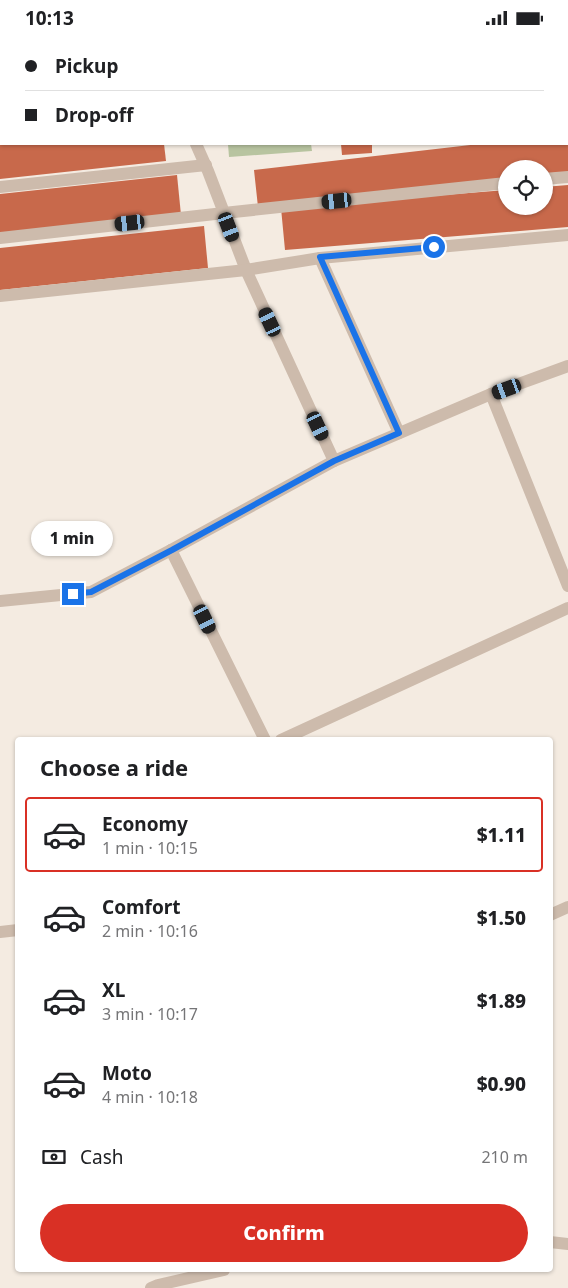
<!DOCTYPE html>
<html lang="en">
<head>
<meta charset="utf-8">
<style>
  :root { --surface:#fff; --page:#f6f6f6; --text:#202124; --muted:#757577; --line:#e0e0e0; --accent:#d93025 }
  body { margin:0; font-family:"Noto Sans",sans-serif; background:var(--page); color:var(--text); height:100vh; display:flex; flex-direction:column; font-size:19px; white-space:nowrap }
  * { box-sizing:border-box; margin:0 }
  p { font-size:16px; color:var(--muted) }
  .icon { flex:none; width:28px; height:28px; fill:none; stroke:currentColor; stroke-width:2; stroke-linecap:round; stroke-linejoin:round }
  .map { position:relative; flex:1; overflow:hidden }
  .side { position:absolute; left:15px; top:702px; width:538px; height:535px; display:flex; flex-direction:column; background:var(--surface); border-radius:5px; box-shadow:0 1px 4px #0004 }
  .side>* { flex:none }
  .hud { position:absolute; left:0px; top:0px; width:569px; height:110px; box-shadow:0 1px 4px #0004; display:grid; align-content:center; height:110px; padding:0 25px; background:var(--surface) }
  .fabs { position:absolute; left:498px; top:125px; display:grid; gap:10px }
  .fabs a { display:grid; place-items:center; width:55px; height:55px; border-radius:50%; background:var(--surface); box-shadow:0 1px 4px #0004; font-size:25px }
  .end { position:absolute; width:22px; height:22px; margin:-11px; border:6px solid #1a73e8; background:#fff; box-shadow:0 0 0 2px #fff }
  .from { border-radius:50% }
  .bubble { position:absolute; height:35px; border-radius:18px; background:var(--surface); box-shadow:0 1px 4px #0004; font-size:16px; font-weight:800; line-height:35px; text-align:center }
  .car { position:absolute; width:15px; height:30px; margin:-15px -8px; border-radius:6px; box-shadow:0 0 4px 1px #0007; background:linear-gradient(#222 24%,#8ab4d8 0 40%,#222 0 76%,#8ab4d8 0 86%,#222 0) }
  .hud b { display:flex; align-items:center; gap:18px; height:48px; font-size:19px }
  .hud b+b { border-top:1px solid var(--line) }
  .hud i { width:12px; height:12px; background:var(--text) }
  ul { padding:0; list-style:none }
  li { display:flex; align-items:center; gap:15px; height:75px; margin:0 10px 8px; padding:0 15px; border:2px solid transparent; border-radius:5px }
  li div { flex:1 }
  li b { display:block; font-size:19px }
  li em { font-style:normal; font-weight:800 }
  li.active { border-color:var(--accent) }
  li>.icon { width:45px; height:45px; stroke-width:1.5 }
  h2 { padding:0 25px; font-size:22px; line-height:60px }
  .pay { display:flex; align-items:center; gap:12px; height:55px; padding:0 25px; font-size:19px }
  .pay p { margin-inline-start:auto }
  .cta { display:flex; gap:10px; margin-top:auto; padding:10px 25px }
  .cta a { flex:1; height:58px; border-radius:30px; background:var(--accent); color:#fff; font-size:20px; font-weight:800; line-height:58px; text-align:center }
  .status { display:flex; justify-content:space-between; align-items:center; height:35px; padding:0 25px; background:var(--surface); direction:ltr }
  .status svg { height:14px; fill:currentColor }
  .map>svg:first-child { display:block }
  .green { fill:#b8c4a0 }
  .building { fill:#c8694b }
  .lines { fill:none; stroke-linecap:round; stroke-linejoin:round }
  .minor { stroke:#cdbbac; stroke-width:12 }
  .route { stroke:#1a73e8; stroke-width:6 }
</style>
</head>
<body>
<div class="status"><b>10:13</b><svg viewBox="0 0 49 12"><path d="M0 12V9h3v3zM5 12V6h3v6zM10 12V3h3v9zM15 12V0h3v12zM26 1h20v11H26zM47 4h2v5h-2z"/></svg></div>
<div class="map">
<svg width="568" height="1253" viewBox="0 0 568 1253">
  <rect width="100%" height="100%" fill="#f4ebe1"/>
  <polygon class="green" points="228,109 311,109 312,116 229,122"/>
  <g class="building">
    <polygon points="0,109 164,109 166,126 0,144"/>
    <polygon points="341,109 372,109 372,118 342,120"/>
    <polygon points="479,109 568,109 568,137 544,139 544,134 506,134 506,144 258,172 254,135"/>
    <polygon points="177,140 181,180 0,199 0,159"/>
    <polygon points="568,150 568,192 285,215 281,173 506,155 506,171 544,171 544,152"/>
    <polygon points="204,191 208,233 0,255 0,213"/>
  </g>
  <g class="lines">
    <g class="minor">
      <polyline points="144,0 144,1"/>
      <polyline points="393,1 405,0"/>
      <polyline points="0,44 1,43"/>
      <polyline points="0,98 1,97"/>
      <polyline points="196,109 208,136 246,235 334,426"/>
      <polyline points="544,144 568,142"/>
      <polyline points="0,152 206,130"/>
      <polyline points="0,203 224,178 506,148"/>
      <polyline points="320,223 399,398"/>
      <polyline points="0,261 246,235 320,223 568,200"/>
      <polyline points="491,359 568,551"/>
      <polyline points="171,515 265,705"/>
      <polyline points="0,566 91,557 171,515 334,426 491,359 568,331"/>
      <polyline points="281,705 568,573"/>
      <polyline points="550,880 568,872"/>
      <polyline points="0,897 18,895"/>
      <polyline points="550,1207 568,1209"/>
      <polyline points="151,1253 158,1250 224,1235"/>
    </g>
  </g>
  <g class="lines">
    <polyline class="route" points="73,559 91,557 172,515 334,426 399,398 320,222 434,212"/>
  </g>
</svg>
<div class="fabs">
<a><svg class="icon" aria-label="locate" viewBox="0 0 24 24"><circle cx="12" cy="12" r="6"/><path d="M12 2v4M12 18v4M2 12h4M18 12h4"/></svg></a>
</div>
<i class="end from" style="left:434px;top:212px"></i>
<i class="end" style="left:73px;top:559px"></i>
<div class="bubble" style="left:31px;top:486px;width:82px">1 min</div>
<i class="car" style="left:337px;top:166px;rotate:264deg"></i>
<i class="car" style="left:130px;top:188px;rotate:264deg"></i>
<i class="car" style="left:229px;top:192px;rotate:159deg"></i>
<i class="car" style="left:270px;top:287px;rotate:335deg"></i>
<i class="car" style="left:507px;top:354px;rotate:250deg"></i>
<i class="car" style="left:318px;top:391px;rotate:155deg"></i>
<i class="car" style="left:205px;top:584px;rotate:154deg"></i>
<div class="hud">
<b><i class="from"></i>Pickup</b>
<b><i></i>Drop-off</b>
</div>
<section class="side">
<h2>Choose a ride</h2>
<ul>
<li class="active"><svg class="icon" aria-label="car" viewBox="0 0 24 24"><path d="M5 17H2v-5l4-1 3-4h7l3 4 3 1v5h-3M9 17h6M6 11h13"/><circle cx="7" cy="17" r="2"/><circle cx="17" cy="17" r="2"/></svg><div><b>Economy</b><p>1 min · 10:15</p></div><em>$1.11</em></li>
<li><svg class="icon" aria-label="car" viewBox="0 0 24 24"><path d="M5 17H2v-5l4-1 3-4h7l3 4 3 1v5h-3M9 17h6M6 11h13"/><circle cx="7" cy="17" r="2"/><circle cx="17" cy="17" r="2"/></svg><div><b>Comfort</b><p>2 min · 10:16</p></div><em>$1.50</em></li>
<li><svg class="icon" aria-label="car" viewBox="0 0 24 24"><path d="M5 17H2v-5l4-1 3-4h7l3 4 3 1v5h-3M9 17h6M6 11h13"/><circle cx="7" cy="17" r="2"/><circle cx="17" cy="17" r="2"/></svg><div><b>XL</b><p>3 min · 10:17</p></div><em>$1.89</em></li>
<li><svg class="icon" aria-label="car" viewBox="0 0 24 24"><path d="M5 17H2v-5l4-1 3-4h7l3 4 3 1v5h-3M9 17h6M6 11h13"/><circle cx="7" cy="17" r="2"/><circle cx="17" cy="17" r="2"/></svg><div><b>Moto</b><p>4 min · 10:18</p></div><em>$0.90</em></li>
</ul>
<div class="pay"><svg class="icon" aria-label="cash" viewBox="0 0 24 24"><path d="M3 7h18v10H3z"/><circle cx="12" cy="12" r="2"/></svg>Cash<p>210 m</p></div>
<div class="cta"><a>Confirm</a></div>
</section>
</div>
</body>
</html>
